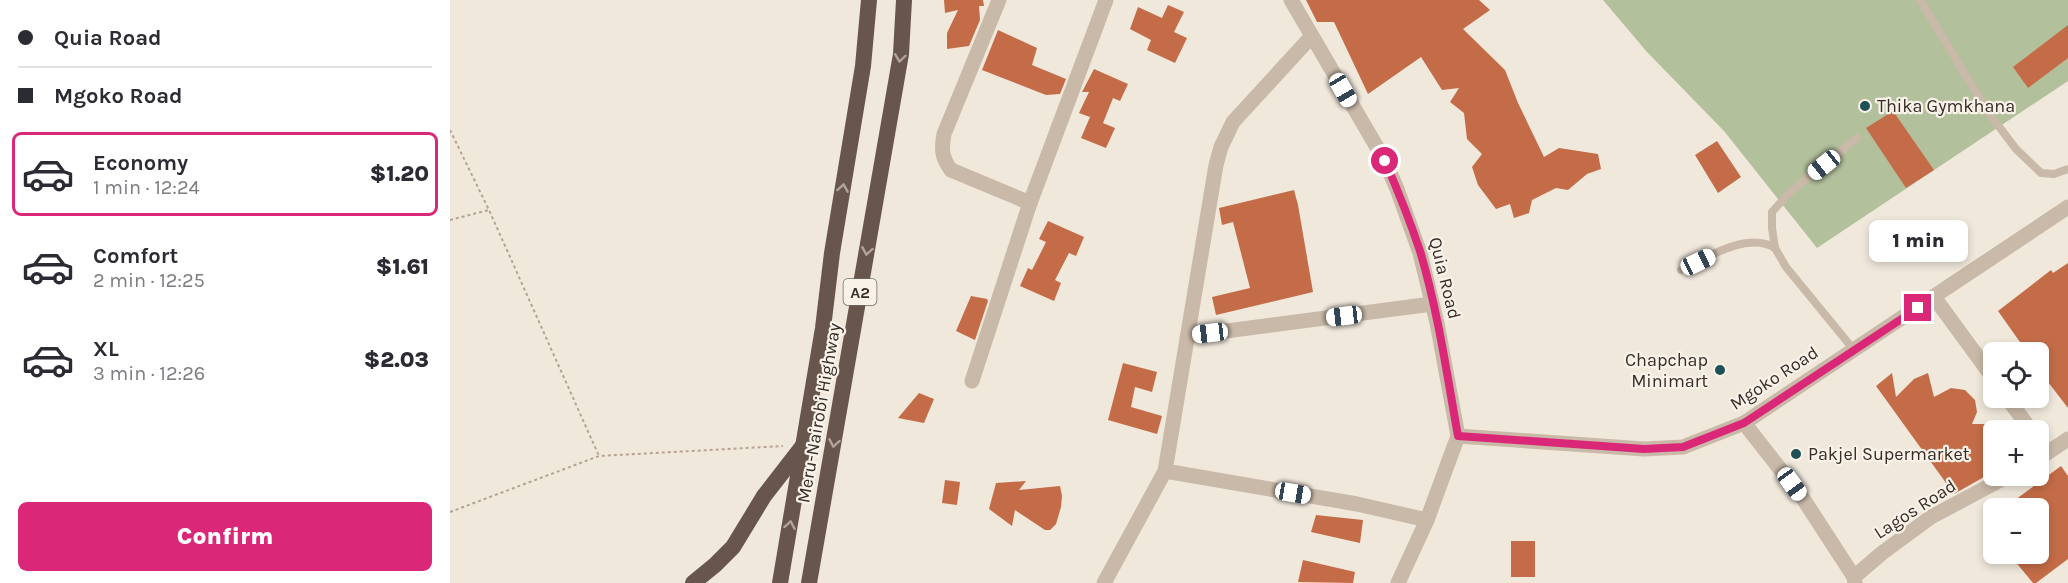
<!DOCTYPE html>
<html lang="en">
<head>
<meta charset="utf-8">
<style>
  :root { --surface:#fff; --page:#f7f7f7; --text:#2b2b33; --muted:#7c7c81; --line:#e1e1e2; --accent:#db2777 }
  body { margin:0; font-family:Karla,sans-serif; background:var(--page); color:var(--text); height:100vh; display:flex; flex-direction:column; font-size:22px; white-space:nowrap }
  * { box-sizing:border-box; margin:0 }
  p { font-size:20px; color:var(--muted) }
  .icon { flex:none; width:33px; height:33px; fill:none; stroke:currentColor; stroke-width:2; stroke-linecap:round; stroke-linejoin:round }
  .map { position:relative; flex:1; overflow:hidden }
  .sheet { display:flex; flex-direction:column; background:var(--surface); width:450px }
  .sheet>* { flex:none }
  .guide { display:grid; align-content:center; height:132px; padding:0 18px; background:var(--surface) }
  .fabs { position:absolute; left:1533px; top:342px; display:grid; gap:12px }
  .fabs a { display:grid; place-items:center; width:66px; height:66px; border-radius:9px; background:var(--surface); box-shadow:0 3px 9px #0003; font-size:30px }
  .end { position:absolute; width:27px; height:27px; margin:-14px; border:8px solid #db2777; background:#fff; box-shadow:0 0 0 3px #fff }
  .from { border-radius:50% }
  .bubble { position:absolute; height:42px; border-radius:9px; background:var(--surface); box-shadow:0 3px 9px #0003; font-size:20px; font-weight:800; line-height:42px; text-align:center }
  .car { position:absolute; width:18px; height:36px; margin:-18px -9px; border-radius:8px; box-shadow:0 0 4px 2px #0007; background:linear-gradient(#fff 24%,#345 0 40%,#fff 0 76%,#345 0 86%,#fff 0) }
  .guide b { display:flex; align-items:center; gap:21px; height:57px; font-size:22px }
  .guide b+b { border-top:2px solid var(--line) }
  .guide i { width:15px; height:15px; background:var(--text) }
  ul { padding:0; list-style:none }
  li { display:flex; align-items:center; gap:18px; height:84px; margin:0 12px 9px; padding:0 6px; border:3px solid transparent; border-radius:9px }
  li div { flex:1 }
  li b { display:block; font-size:22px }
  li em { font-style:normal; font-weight:800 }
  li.active { border-color:var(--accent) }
  li>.icon { width:54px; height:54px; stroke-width:1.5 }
  .button { display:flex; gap:12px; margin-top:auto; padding:12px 18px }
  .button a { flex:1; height:69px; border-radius:9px; background:var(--accent); color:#fff; font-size:24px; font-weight:800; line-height:69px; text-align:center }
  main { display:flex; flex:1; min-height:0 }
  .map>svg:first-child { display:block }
  .green { fill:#b2c09c }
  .building { fill:#c46c47 }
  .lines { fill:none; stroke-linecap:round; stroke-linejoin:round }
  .path { stroke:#b5a392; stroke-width:2; stroke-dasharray:3 3; stroke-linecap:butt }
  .service { stroke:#c9b9a8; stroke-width:8 }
  .minor { stroke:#c9b9a8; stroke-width:15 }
  .trunk { stroke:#68564c; stroke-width:16 }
  .oneway { stroke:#b0a49a }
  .route { stroke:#db2777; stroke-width:8 }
  .poi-dot { fill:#1e5057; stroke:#f9f2e8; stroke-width:2 }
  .labels { text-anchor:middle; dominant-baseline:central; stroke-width:4.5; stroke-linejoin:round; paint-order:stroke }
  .shield { fill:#f9f2e8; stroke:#706862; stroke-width:1.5 }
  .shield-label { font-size:16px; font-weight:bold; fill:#362d28 }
  .poi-label { font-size:18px; fill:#362d28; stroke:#f9f2e8; text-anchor:start }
  .street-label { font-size:18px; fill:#362d28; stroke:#f9f2e8 }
</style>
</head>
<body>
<main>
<section class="sheet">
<div class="guide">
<b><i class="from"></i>Quia Road</b>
<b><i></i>Mgoko Road</b>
</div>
<ul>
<li class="active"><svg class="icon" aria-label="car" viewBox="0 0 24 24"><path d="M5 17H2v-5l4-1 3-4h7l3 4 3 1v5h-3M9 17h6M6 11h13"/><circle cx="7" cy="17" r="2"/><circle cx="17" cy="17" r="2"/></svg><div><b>Economy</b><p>1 min · 12:24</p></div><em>$1.20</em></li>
<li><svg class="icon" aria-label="car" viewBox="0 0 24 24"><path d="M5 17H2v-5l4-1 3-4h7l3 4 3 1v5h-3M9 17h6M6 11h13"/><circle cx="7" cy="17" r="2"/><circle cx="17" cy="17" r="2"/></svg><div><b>Comfort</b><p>2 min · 12:25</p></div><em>$1.61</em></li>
<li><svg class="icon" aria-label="car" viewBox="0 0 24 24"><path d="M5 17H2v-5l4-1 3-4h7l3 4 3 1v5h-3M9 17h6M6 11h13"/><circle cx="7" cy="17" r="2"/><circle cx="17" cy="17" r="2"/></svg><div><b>XL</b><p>3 min · 12:26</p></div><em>$2.03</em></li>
</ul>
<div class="button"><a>Confirm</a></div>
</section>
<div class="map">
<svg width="1618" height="583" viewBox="0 0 1618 583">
  <rect width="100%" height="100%" fill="#f1e8dc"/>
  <polygon class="green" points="1153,0 1618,0 1618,81 1367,248 1274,131 1197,52"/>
  <g class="building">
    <polygon points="494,0 533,0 534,6 529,6 530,20 519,46 497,49 497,33 508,10 495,13"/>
    <polygon points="856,0 1029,0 1040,10 1013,29 1055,70 1068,103 1094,157 1109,148 1148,154 1151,169 1137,174 1118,190 1106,188 1082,200 1079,213 1064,218 1060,204 1046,209 1028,185 1022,167 1032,154 1017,139 1014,113 1000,102 1009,88 992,90 971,57 918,94 884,22 867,22"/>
    <polygon points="718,5 734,12 724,32 737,38 725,63 697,50 701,40 680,29 688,7 712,18"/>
    <polygon points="1618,25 1618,58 1578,88 1563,67"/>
    <polygon points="548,30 587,48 582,65 616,79 610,94 596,95 532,70"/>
    <polygon points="644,69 678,84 670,101 663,98 653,123 665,128 656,148 631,138 640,117 629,113 639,92 632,92"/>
    <polygon points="1443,111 1484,170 1456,188 1416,128"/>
    <polygon points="1267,141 1291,177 1268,193 1245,155"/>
    <polygon points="844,190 848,205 863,292 766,315 762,297 800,288 783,222 772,225 769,208"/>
    <polygon points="598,221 634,237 626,256 619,253 605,280 611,283 604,301 570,286 578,268 582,270 596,242 589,239"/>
    <polygon points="1618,263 1618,408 1588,369 1588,352 1577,352 1548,311 1601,270 1603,273"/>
    <polygon points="521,296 537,299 538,301 525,340 506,331"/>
    <polygon points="673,363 707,372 702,392 685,387 681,407 712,416 707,434 658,420"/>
    <polygon points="1442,373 1446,397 1464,379 1478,373 1484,397 1501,388 1515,390 1525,400 1527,412 1522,424 1544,424 1544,469 1541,473 1504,494 1426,386"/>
    <polygon points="469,393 484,399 474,423 448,418"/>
    <polygon points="1611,466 1618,476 1618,559 1586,583 1583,583 1559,554 1588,554 1588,508 1554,508"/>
    <polygon points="495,480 510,482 507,505 492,503"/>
    <polygon points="576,481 569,490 610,486 612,496 611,507 606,524 600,530 595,530 565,510 562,526 539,509 546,483"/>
    <polygon points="866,515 913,520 910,543 861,532"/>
    <rect x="1061" y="541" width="24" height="36"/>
    <polygon points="853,560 905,572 903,583 848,582"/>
  </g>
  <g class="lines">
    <g class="path">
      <polyline points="0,130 39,210 149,456"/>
      <polyline points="0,220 39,210"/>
      <polyline points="0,512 149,456 333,446"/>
    </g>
    <g class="service">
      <polyline points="1470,0 1538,112 1566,149 1591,173 1604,174 1618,169"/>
      <path d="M1231,270C1256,258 1298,231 1325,248"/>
      <polyline points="1404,350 1336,267 1325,248 1322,228 1322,212 1340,192 1407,138"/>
    </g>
    <g class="minor">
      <path d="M549,0L494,134C491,150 492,158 501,170L580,203"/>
      <polyline points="841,0 935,161 947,189 970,253 987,323 1008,436 977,520 948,583"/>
      <polyline points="861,37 783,122 771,147 766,165 715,471 907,504 977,520"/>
      <polyline points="1484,297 1544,379"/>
      <polyline points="738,336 982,304"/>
      <polyline points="522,381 580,203 656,0"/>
      <polyline points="1557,398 1581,430"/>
      <polyline points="1294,423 1352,497 1404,577"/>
      <polyline points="1008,436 1194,449 1233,447 1294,423 1618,207"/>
      <polyline points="1588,459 1618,439"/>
      <polyline points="654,583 715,471"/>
      <polyline points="1405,583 1404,577 1432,553 1481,517 1558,476"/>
    </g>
    <g class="trunk">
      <polyline points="243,583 265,565 283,547 314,496 352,447"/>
      <polyline points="330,583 373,328 382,253 413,66 419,0"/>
      <polyline points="359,583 451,54 454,0"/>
    </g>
  </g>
  <defs><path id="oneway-chevron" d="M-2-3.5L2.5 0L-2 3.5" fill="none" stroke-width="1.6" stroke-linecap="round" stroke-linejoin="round" transform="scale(1.5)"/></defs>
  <g class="oneway">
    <use href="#oneway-chevron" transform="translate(450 58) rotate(98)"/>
    <use href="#oneway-chevron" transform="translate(393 188) rotate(-81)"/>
    <use href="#oneway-chevron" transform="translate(417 251) rotate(100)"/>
    <use href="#oneway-chevron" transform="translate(384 443) rotate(100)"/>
    <use href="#oneway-chevron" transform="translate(340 525) rotate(-80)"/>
  </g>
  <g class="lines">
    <path class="route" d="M935,161C948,191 960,221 970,251C988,311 997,375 1008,436L1194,449L1233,447L1294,423L1468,308"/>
  </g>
  <g class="poi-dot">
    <circle cx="1415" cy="106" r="6"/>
    <circle cx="1270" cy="370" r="6"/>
    <circle cx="1346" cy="454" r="6"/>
  </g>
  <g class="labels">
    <rect class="shield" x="393.5" y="279" width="33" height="26" rx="4.5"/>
    <g class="shield-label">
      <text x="410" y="292">A2</text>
    </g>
    <g class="poi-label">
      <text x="1427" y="106">Thika Gymkhana</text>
      <text x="1258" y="360" text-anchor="end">Chapchap<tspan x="1258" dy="21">Minimart</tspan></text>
      <text x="1358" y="454">Pakjel Supermarket</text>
    </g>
    <g class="street-label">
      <text transform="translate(995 278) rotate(76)">Quia Road</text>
      <text transform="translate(1324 378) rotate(-33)">Mgoko Road</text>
      <text transform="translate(369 413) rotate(-80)">Meru-Nairobi Highway</text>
      <text transform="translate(1465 509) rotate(-33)">Lagos Road</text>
    </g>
  </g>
</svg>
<div class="fabs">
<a><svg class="icon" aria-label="locate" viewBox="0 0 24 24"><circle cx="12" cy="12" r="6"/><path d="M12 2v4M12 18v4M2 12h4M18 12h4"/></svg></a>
<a>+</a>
<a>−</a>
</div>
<i class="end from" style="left:935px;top:161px"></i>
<i class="end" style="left:1468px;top:308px"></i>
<div class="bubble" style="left:1419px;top:220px;width:99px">1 min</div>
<i class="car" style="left:893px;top:90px;rotate:150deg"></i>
<i class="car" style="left:1374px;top:165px;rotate:231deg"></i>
<i class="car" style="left:1248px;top:262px;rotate:65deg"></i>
<i class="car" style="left:894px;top:316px;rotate:263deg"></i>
<i class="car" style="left:760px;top:333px;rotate:263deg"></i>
<i class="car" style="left:1342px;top:484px;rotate:144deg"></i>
<i class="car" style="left:843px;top:493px;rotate:100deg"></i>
</div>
</main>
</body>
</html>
